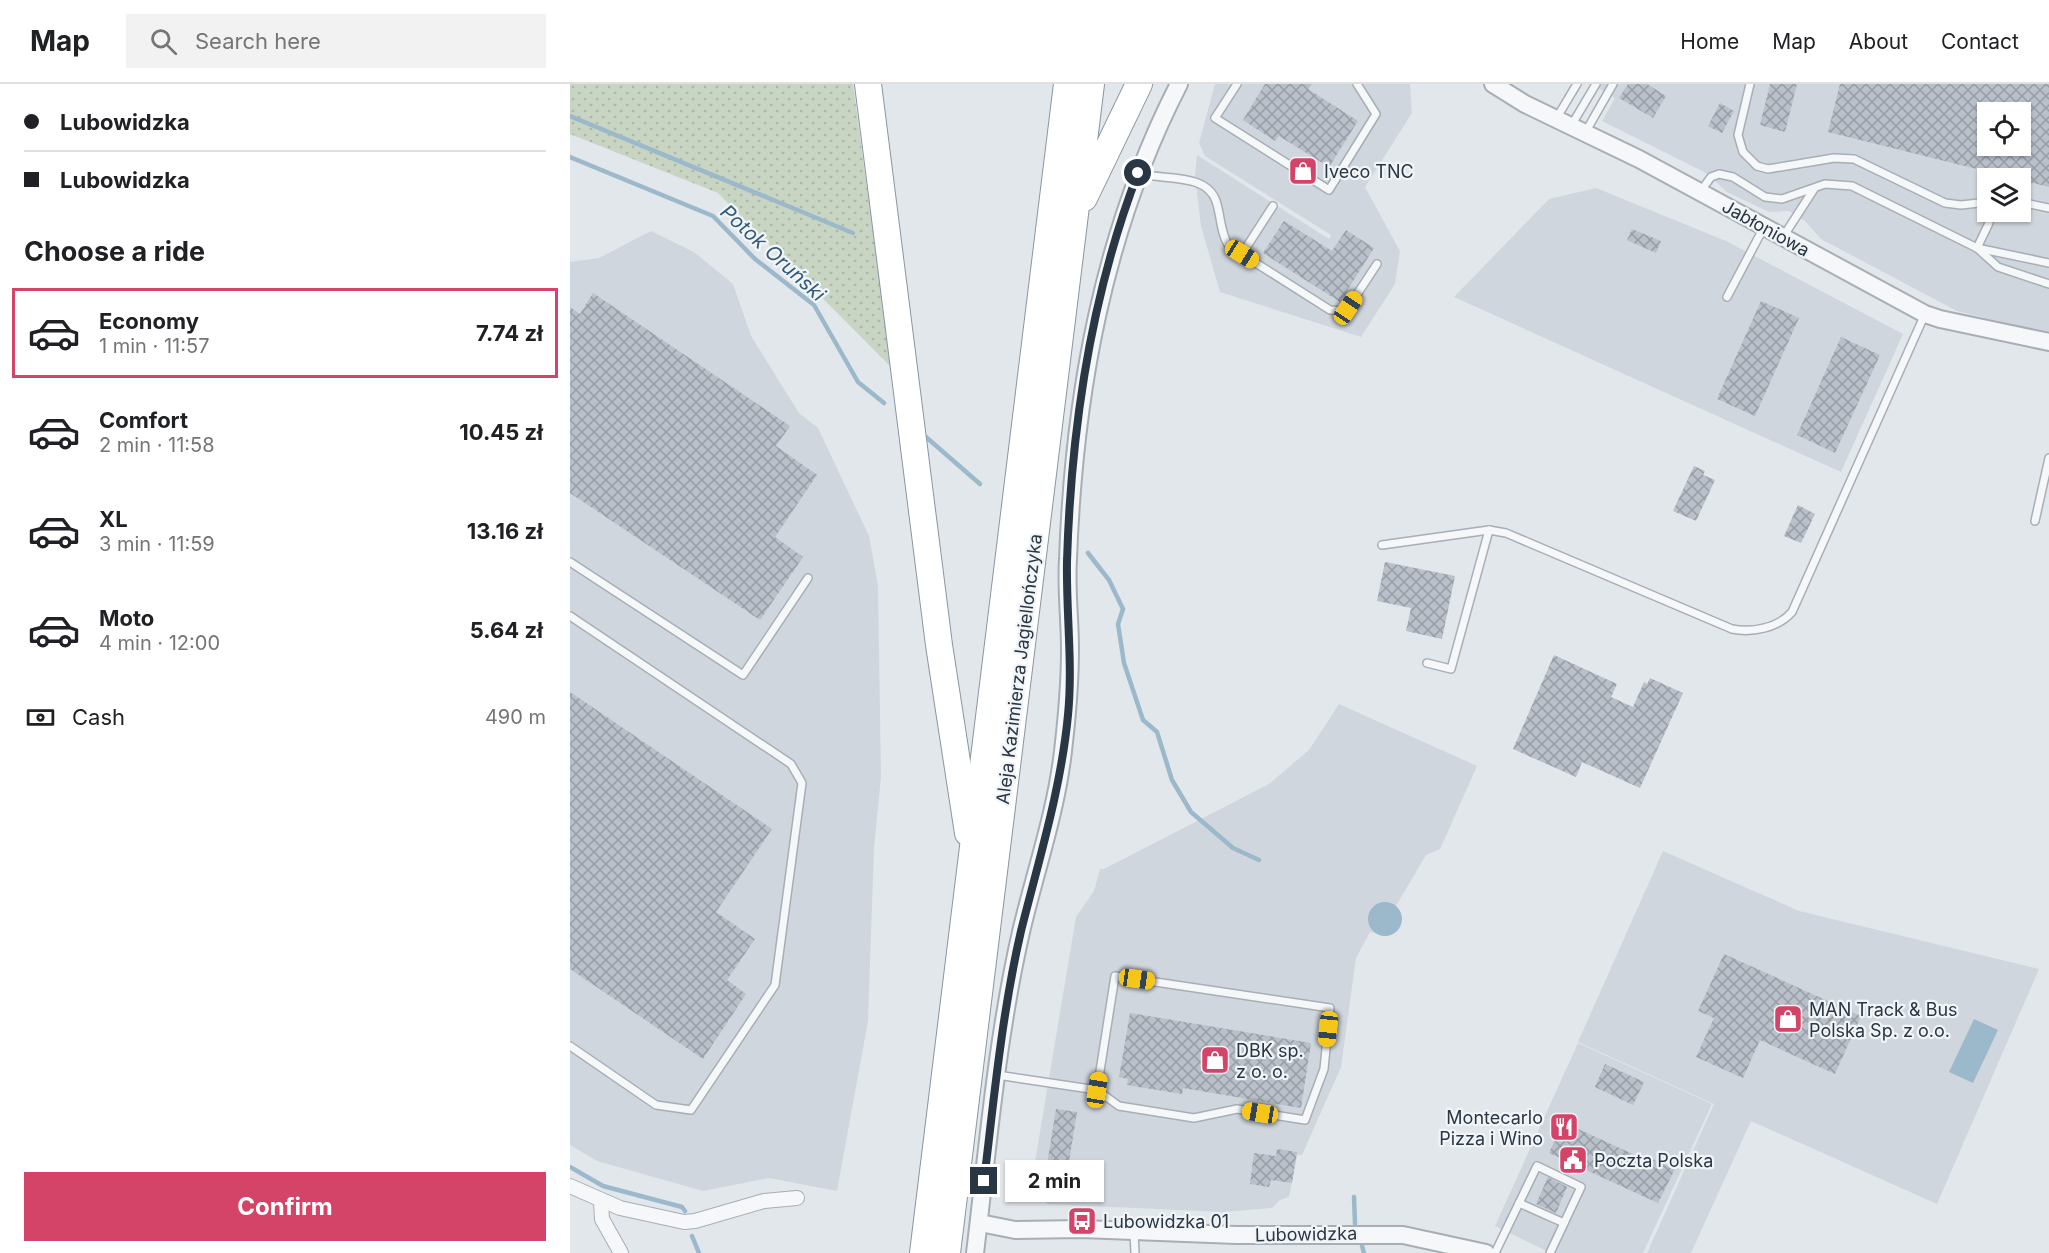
<!DOCTYPE html>
<html lang="en">
<head>
<meta charset="utf-8">
<style>
  :root { --surface:#fff; --page:#f2f2f2; --text:#202124; --muted:#757577; --line:#e0e0e0; --accent:#d44368 }
  body { margin:0; font-family:Inter,sans-serif; background:var(--page); color:var(--text); height:100vh; display:flex; flex-direction:column; font-size:22px; white-space:nowrap }
  * { box-sizing:border-box; margin:0 }
  p { font-size:20px; color:var(--muted) }
  .icon { flex:none; width:33px; height:33px; fill:none; stroke:currentColor; stroke-width:2; stroke-linecap:round; stroke-linejoin:round }
  .map { position:relative; flex:1; overflow:hidden }
  .side { display:flex; flex-direction:column; background:var(--surface); width:570px }
  .side>* { flex:none }
  .banner { display:grid; align-content:center; height:132px; padding:0 24px; background:var(--surface) }
  .fabs { position:absolute; left:1407px; top:18px; display:grid; gap:12px }
  .fabs a { display:grid; place-items:center; width:54px; height:54px; border-radius:0px; background:var(--surface); box-shadow:0 2px 4px #0004; font-size:30px }
  .end { position:absolute; width:27px; height:27px; margin:-14px; border:8px solid #293644; background:#fff; box-shadow:0 0 0 3px #fff }
  .from { border-radius:50% }
  .bubble { position:absolute; height:42px; border-radius:0px; background:var(--surface); box-shadow:0 2px 4px #0004; font-size:20px; font-weight:700; line-height:42px; text-align:center }
  .car { position:absolute; width:18px; height:36px; margin:-18px -9px; border-radius:8px; box-shadow:0 0 4px 2px #0007; background:linear-gradient(#f5c518 24%,#345 0 40%,#f5c518 0 76%,#345 0 86%,#f5c518 0) }
  .banner b { display:flex; align-items:center; gap:21px; height:57px; font-size:22px }
  .banner b+b { border-top:2px solid var(--line) }
  .banner i { width:15px; height:15px; background:var(--text) }
  ul { padding:0; list-style:none }
  li { display:flex; align-items:center; gap:18px; height:90px; margin:0 12px 9px; padding:0 12px; border:3px solid transparent; border-radius:0px }
  li div { flex:1 }
  li b { display:block; font-size:22px }
  li em { font-style:normal; font-weight:700 }
  li.active { border-color:var(--accent) }
  li>.icon { width:54px; height:54px; stroke-width:1.5 }
  h2 { padding:0 24px; font-size:27px; line-height:72px }
  .pay { display:flex; align-items:center; gap:15px; height:66px; padding:0 24px; font-size:22px }
  .pay p { margin-inline-start:auto }
  .cta { display:flex; gap:12px; margin-top:auto; padding:12px 24px }
  .cta a { flex:1; height:69px; border-radius:0px; background:var(--accent); color:#fff; font-size:24px; font-weight:700; line-height:69px; text-align:center }
  header { display:flex; align-items:center; gap:36px; box-sizing:border-box; height:84px; padding:0 30px; background:var(--surface); border-bottom:2px solid var(--line) }
  header strong { font-size:28px }
  nav { display:flex; gap:33px; margin-inline-start:auto; font-size:21px }
  .search { width:420px; height:54px; background:var(--page); display:flex; align-items:center; gap:15px; box-sizing:border-box; padding:0 21px; border-radius:0px; color:var(--muted); font-size:22px }
  main { display:flex; flex:1; min-height:0 }
  .map>svg:first-child { display:block }
  .built { fill:#d0d6dd; fill-rule:evenodd }
  .grass { fill:url(#grass-dots) }
  .water { fill:#9cb9cc }
  .lines { fill:none; stroke-linecap:round; stroke-linejoin:round }
  .stream { stroke:#9cb9cc; stroke-width:4.5 }
  .building { fill:url(#building-cross-hatch); fill-rule:evenodd }
  .service-casing { stroke:#a7aeb6; stroke-width:10 }
  .minor-casing { stroke:#a7aeb6; stroke-width:16 }
  .tertiary-casing { stroke:#a7aeb6; stroke-width:20 }
  .motorway-casing { stroke:#8996a2; stroke-width:28 }
  .service { stroke:#f5f7f9; stroke-width:7 }
  .minor { stroke:#f5f7f9; stroke-width:14 }
  .tertiary { stroke:#f5f7f9; stroke-width:16 }
  .motorway { stroke:#fff; stroke-width:26 }
  .route { stroke:#293644; stroke-width:8 }
  .labels { text-anchor:middle; dominant-baseline:central; stroke-width:4.5; stroke-linejoin:round; paint-order:stroke }
  .poi-label { font-size:18px; fill:#293644; stroke:#f2f5f8; text-anchor:start }
  .street-label { font-size:18px; fill:#293644; stroke:#f2f5f8 }
  .water-label { font-size:20px; font-style:italic; fill:#31597a; stroke:#f2f5f8 }
</style>
</head>
<body>
<header>
<strong>Map</strong>
<div class="search"><svg class="icon" aria-label="search" viewBox="0 0 24 24"><circle cx="10" cy="10" r="6"/><path d="M15 15l6 6"/></svg>Search here</div>
<nav><a>Home</a><a>Map</a><a>About</a><a>Contact</a></nav>
</header>
<main>
<section class="side">
<div class="banner">
<b><i class="from"></i>Lubowidzka</b>
<b><i></i>Lubowidzka</b>
</div>
<h2>Choose a ride</h2>
<ul>
<li class="active"><svg class="icon" aria-label="car" viewBox="0 0 24 24"><path d="M5 17H2v-5l4-1 3-4h7l3 4 3 1v5h-3M9 17h6M6 11h13"/><circle cx="7" cy="17" r="2"/><circle cx="17" cy="17" r="2"/></svg><div><b>Economy</b><p>1 min · 11:57</p></div><em>7.74 zł</em></li>
<li><svg class="icon" aria-label="car" viewBox="0 0 24 24"><path d="M5 17H2v-5l4-1 3-4h7l3 4 3 1v5h-3M9 17h6M6 11h13"/><circle cx="7" cy="17" r="2"/><circle cx="17" cy="17" r="2"/></svg><div><b>Comfort</b><p>2 min · 11:58</p></div><em>10.45 zł</em></li>
<li><svg class="icon" aria-label="car" viewBox="0 0 24 24"><path d="M5 17H2v-5l4-1 3-4h7l3 4 3 1v5h-3M9 17h6M6 11h13"/><circle cx="7" cy="17" r="2"/><circle cx="17" cy="17" r="2"/></svg><div><b>XL</b><p>3 min · 11:59</p></div><em>13.16 zł</em></li>
<li><svg class="icon" aria-label="car" viewBox="0 0 24 24"><path d="M5 17H2v-5l4-1 3-4h7l3 4 3 1v5h-3M9 17h6M6 11h13"/><circle cx="7" cy="17" r="2"/><circle cx="17" cy="17" r="2"/></svg><div><b>Moto</b><p>4 min · 12:00</p></div><em>5.64 zł</em></li>
</ul>
<div class="pay"><svg class="icon" aria-label="cash" viewBox="0 0 24 24"><path d="M3 7h18v10H3z"/><circle cx="12" cy="12" r="2"/></svg>Cash<p>490 m</p></div>
<div class="cta"><a>Confirm</a></div>
</section>
<div class="map">
<svg width="1479" height="1169" viewBox="0 0 1479 1169">
  <defs>
    <pattern id="grass-dots" width="8" height="8" patternUnits="userSpaceOnUse" patternTransform="scale(1.5)"><rect width="8" height="8" fill="#c9d5c3"/><path d="M2 2h.1M6 6h.1" fill="none" stroke="#adb7a9" stroke-width="1.8" stroke-linecap="round"/></pattern>
    <pattern id="building-cross-hatch" width="8" height="8" patternUnits="userSpaceOnUse" patternTransform="scale(1.5)"><rect width="8" height="8" fill="#b9c0c9"/><path d="M0 0l8 8M0 8l8-8" fill="none" stroke="#969da5"/></pattern>
  </defs>
  <rect width="100%" height="100%" fill="#e2e7eb"/>
  <g class="built">
    <polygon points="645,0 840,0 842,29 795,103 830,167 825,200 791,253 650,208 631,142 625,92 627,71 759,155 761,151 635,72 629,59"/>
    <path d="M1021,0H1479V249L1387,227L1251,155L1235,137L1219,127L1199,128L1157,108L1136,89L1032,37L1045,14ZM1418,28H1450V62H1418ZM1418,94H1450V128H1418Z"/>
    <polygon points="1026,104 1156,157 1333,250 1271,388 884,213 979,115"/>
    <polygon points="81,147 124,168 163,200 181,252 229,329 248,344 299,452 308,502 311,693 304,764 298,937 267,1107 199,1094 133,1107 27,1077 0,1061 0,178 29,174"/>
    <polygon points="769,620 907,682 870,765 856,771 826,822 832,834 828,846 816,852 800,848 786,874 771,983 732,1071 727,1071 719,1113 710,1116 702,1124 653,1128 477,1120 461,1102 506,833 524,807 530,785 534,785 699,700 739,666"/>
    <polygon points="1093,767 1229,827 1469,885 1367,1120 1181,1037 1121,1169 1077,1169 1144,1020 1008,958"/>
    <polygon points="1008,959 1142,1020 1073,1169 981,1169 925,1142"/>
  </g>
  <polygon class="grass" points="0,0 283,0 321,283 148,109 0,50"/>
  <g class="water">
    <circle cx="815" cy="835" r="17"/>
    <polygon points="1404,935 1428,946 1403,999 1379,988"/>
  </g>
  <g class="lines">
    <g class="stream">
      <polyline points="0,32 283,149"/>
      <polyline points="0,73 143,132 185,175 244,221 288,298 314,319"/>
      <polyline points="356,353 410,400"/>
      <polyline points="518,469 539,496 553,525 548,540 554,579 573,636 587,648 602,696 621,728 663,764 689,776"/>
      <polyline points="0,1083 33,1102 112,1123 115,1127"/>
      <polyline points="784,1113 785,1140"/>
      <polyline points="122,1152 129,1169"/>
      <polyline points="792,1162 794,1169"/>
    </g>
  </g>
  <g class="building">
    <polygon points="695,0 742,0 738,5 788,37 759,83 709,52 705,57 673,36"/>
    <polygon points="1058,0 1077,0 1096,12 1083,34 1049,14"/>
    <polygon points="1200,0 1227,0 1215,48 1190,41"/>
    <path d="M1270,0H1479V103L1258,48ZM1418,28H1450V62H1418Z"/>
    <polygon points="1150,19 1164,27 1152,49 1138,42"/>
    <polygon points="714,137 762,167 776,146 804,164 770,218 693,169"/>
    <polygon points="1062,145 1091,157 1086,169 1057,156"/>
    <polygon points="23,209 220,342 206,362 247,391 205,453 233,473 190,536 0,409 0,223 10,230"/>
    <polygon points="1191,217 1229,234 1185,332 1147,315"/>
    <polygon points="1271,253 1310,271 1265,369 1227,351"/>
    <polygon points="1124,382 1135,387 1133,391 1145,396 1126,437 1103,427"/>
    <polygon points="1228,421 1245,430 1231,459 1214,452"/>
    <polygon points="815,478 885,492 872,555 836,547 841,524 807,517"/>
    <polygon points="984,571 1047,600 1041,613 1063,623 1074,598 1077,600 1080,594 1113,609 1070,704 1012,678 1006,693 943,665"/>
    <polygon points="0,608 202,745 146,828 185,855 157,896 176,910 133,975 0,885"/>
    <polygon points="1154,870 1291,932 1265,990 1190,956 1173,994 1126,973 1144,934 1128,927"/>
    <polygon points="560,929 741,959 731,1024 613,1004 612,1010 557,1001 558,995 549,993"/>
    <polygon points="1035,980 1074,998 1063,1021 1025,1003"/>
    <polygon points="486,1025 507,1028 497,1090 476,1087"/>
    <polygon points="993,1038 1067,1072 1069,1069 1105,1085 1088,1119 979,1069"/>
    <polygon points="707,1065 727,1068 722,1099 701,1096 699,1103 680,1100 684,1069 706,1072"/>
    <polygon points="978,1093 997,1103 986,1129 966,1120"/>
  </g>
  <g class="lines">
    <g class="service-casing">
      <g id="service">
        <polyline points="667,0 645,34 759,106 806,30 787,0"/>
        <polyline points="1180,0 1168,51 1173,68 1187,82 1198,85 1264,74 1284,75 1375,119 1391,121 1418,118"/>
        <polyline points="986,35 1007,0"/>
        <polyline points="1001,42 1026,0"/>
        <polyline points="1015,49 1043,0"/>
        <path d="M569,89C592,97 636,88 646,117C651,131 650,149 659,162L760,226L772,227L778,224L807,180"/>
        <polyline points="1130,108 1141,93 1149,90 1163,93 1195,113 1212,115 1255,100 1282,102 1407,164 1428,183 1479,200"/>
        <polyline points="1450,118 1479,124"/>
        <polyline points="1213,153 1244,105"/>
        <polyline points="1407,164 1479,179"/>
        <polyline points="1407,164 1419,139 1416,118"/>
        <polyline points="672,170 703,122"/>
        <polyline points="1157,213 1194,143"/>
        <polyline points="1465,437 1479,374"/>
        <path d="M812,461L919,446L936,449L1162,545C1182,549 1208,544 1222,528L1355,230"/>
        <polyline points="0,478 173,591 238,494"/>
        <polyline points="0,532 221,680 232,699 205,901 121,1026 86,1021 0,962"/>
        <polyline points="857,579 881,585 919,446"/>
        <polyline points="427,991 527,1006 549,1022 624,1034 667,1025 735,1036 754,985 760,924 545,892 527,1006"/>
        <polyline points="949,1119 994,1139"/>
        <polyline points="564,1148 565,1169"/>
        <polyline points="925,1169 967,1082 1011,1103 980,1169"/>
      </g>
    </g>
    <g class="minor-casing">
      <g id="minor">
        <polyline points="0,1102 50,1124 114,1138 125,1137 194,1117 227,1114"/>
        <polyline points="31,1117 32,1135 51,1169"/>
      </g>
    </g>
    <g class="tertiary-casing">
      <g id="tertiary">
        <polyline points="923,0 955,20 1069,75 1355,230 1370,235 1479,258"/>
        <polyline points="410,1139 445,1146 512,1145 666,1151 833,1151 916,1169"/>
        <path d="M405,1169C418,1062 427,953 451,848C465,788 486,729 493,667C497,633 500,599 500,565C500,535 496,505 498,475C504,310 533,148 609,0"/>
      </g>
    </g>
    <g class="motorway-casing">
      <g id="motorway">
        <polyline points="298,0 369,561 398,749"/>
        <polyline points="514,114 569,0"/>
        <polyline points="353,1169 497,0"/>
        <polyline points="377,1169 521,0"/>
      </g>
    </g>
    <use href="#service" class="service"/>
    <use href="#minor" class="minor"/>
    <use href="#tertiary" class="tertiary"/>
    <use href="#motorway" class="motorway"/>
  </g>
  <g class="lines">
    <path class="route" d="M414,1097C424,1014 432,929 451,847C469,775 491,705 498,631C503,580 496,528 497,477C501,347 521,211 568,89"/>
  </g>
  <defs>
    <g id="shop-square" transform="scale(1.5)"><rect x="-9" y="-9" width="18" height="18" rx="4" fill="#d44368" stroke="#f2f5f8"/><path d="M-5-2.5h2.3a2.7 3.5 0 0 1 5.4 0H5L5.5 6h-11ZM-1.5-2.5h3a1.5 2.3 0 0 0-3 0Z" fill="#fff"/></g>
    <g id="restaurant-square" transform="scale(1.5)"><rect x="-9" y="-9" width="18" height="18" rx="4" fill="#d44368" stroke="#f2f5f8"/><path d="M-5-6h1v4h1v-4h1v4h1v-4h1v5L-1.5 .5V6h-2V.5L-5-1ZM5-6V6H3V1.5H1.5Q1.5-4 5-6Z" fill="#fff"/></g>
    <g id="civic-square" transform="scale(1.5)"><rect x="-9" y="-9" width="18" height="18" rx="4" fill="#d44368" stroke="#f2f5f8"/><path d="M-.6-6.5H3V-4.5H.6V-3L4-1V1h2V6H-6V1h2V-1L-.6-3ZM-1.2 2.5V6h2.4V2.5Z" fill="#fff"/></g>
    <g id="bus-square" transform="scale(1.5)"><rect x="-9" y="-9" width="18" height="18" rx="4" fill="#d44368" stroke="#f2f5f8"/><path d="M-5-6H5V4H4V6H2V4H-2V6H-4V4H-5ZM-3.5-4V0h7V-4ZM-3.5 1.2v1.5H-2V1.2ZM2 1.2v1.5H3.5V1.2Z" fill="#fff"/></g>
  </defs>
  <g fill-rule="evenodd">
    <use href="#shop-square" x="733" y="87"/>
    <use href="#shop-square" x="1218" y="935"/>
    <use href="#shop-square" x="645" y="976"/>
    <use href="#restaurant-square" x="994" y="1043"/>
    <use href="#civic-square" x="1003" y="1076"/>
    <use href="#bus-square" x="512" y="1137"/>
  </g>
  <g class="labels">
    <g class="poi-label">
      <text x="754" y="87">Iveco TNC</text>
      <text x="1239" y="925">MAN Track &amp; Bus<tspan x="1239" dy="21">Polska Sp. z o.o.</tspan></text>
      <text x="666" y="966">DBK sp.<tspan x="666" dy="21">z o. o.</tspan></text>
      <text x="973" y="1033" text-anchor="end">Montecarlo<tspan x="973" dy="21">Pizza i Wino</tspan></text>
      <text x="1024" y="1076">Poczta Polska</text>
      <text x="533" y="1137">Lubowidzka 01</text>
    </g>
    <g class="street-label">
      <text transform="translate(1196 144) rotate(29)">Jabłoniowa</text>
      <text transform="translate(449 585) rotate(-83)">Aleja Kazimierza Jagiellończyka</text>
      <text transform="translate(736 1150) rotate(-1)">Lubowidzka</text>
    </g>
    <g class="water-label">
      <text transform="translate(203 169) rotate(42)">Potok Oruński</text>
    </g>
  </g>
</svg>
<div class="fabs">
<a><svg class="icon" aria-label="locate" viewBox="0 0 24 24"><circle cx="12" cy="12" r="6"/><path d="M12 2v4M12 18v4M2 12h4M18 12h4"/></svg></a>
<a><svg class="icon" aria-label="layers" viewBox="0 0 24 24"><path d="M12 4l9 5-9 5-9-5zM3 14l9 5 9-5"/></svg></a>
</div>
<i class="end from" style="left:568px;top:89px"></i>
<i class="end" style="left:414px;top:1097px"></i>
<div class="bubble" style="left:435px;top:1076px;width:99px">2 min</div>
<i class="car" style="left:672px;top:170px;rotate:122deg"></i>
<i class="car" style="left:778px;top:224px;rotate:34deg"></i>
<i class="car" style="left:567px;top:895px;rotate:98deg"></i>
<i class="car" style="left:758px;top:945px;rotate:186deg"></i>
<i class="car" style="left:527px;top:1006px;rotate:9deg"></i>
<i class="car" style="left:690px;top:1029px;rotate:279deg"></i>
</div>
</main>
</body>
</html>
